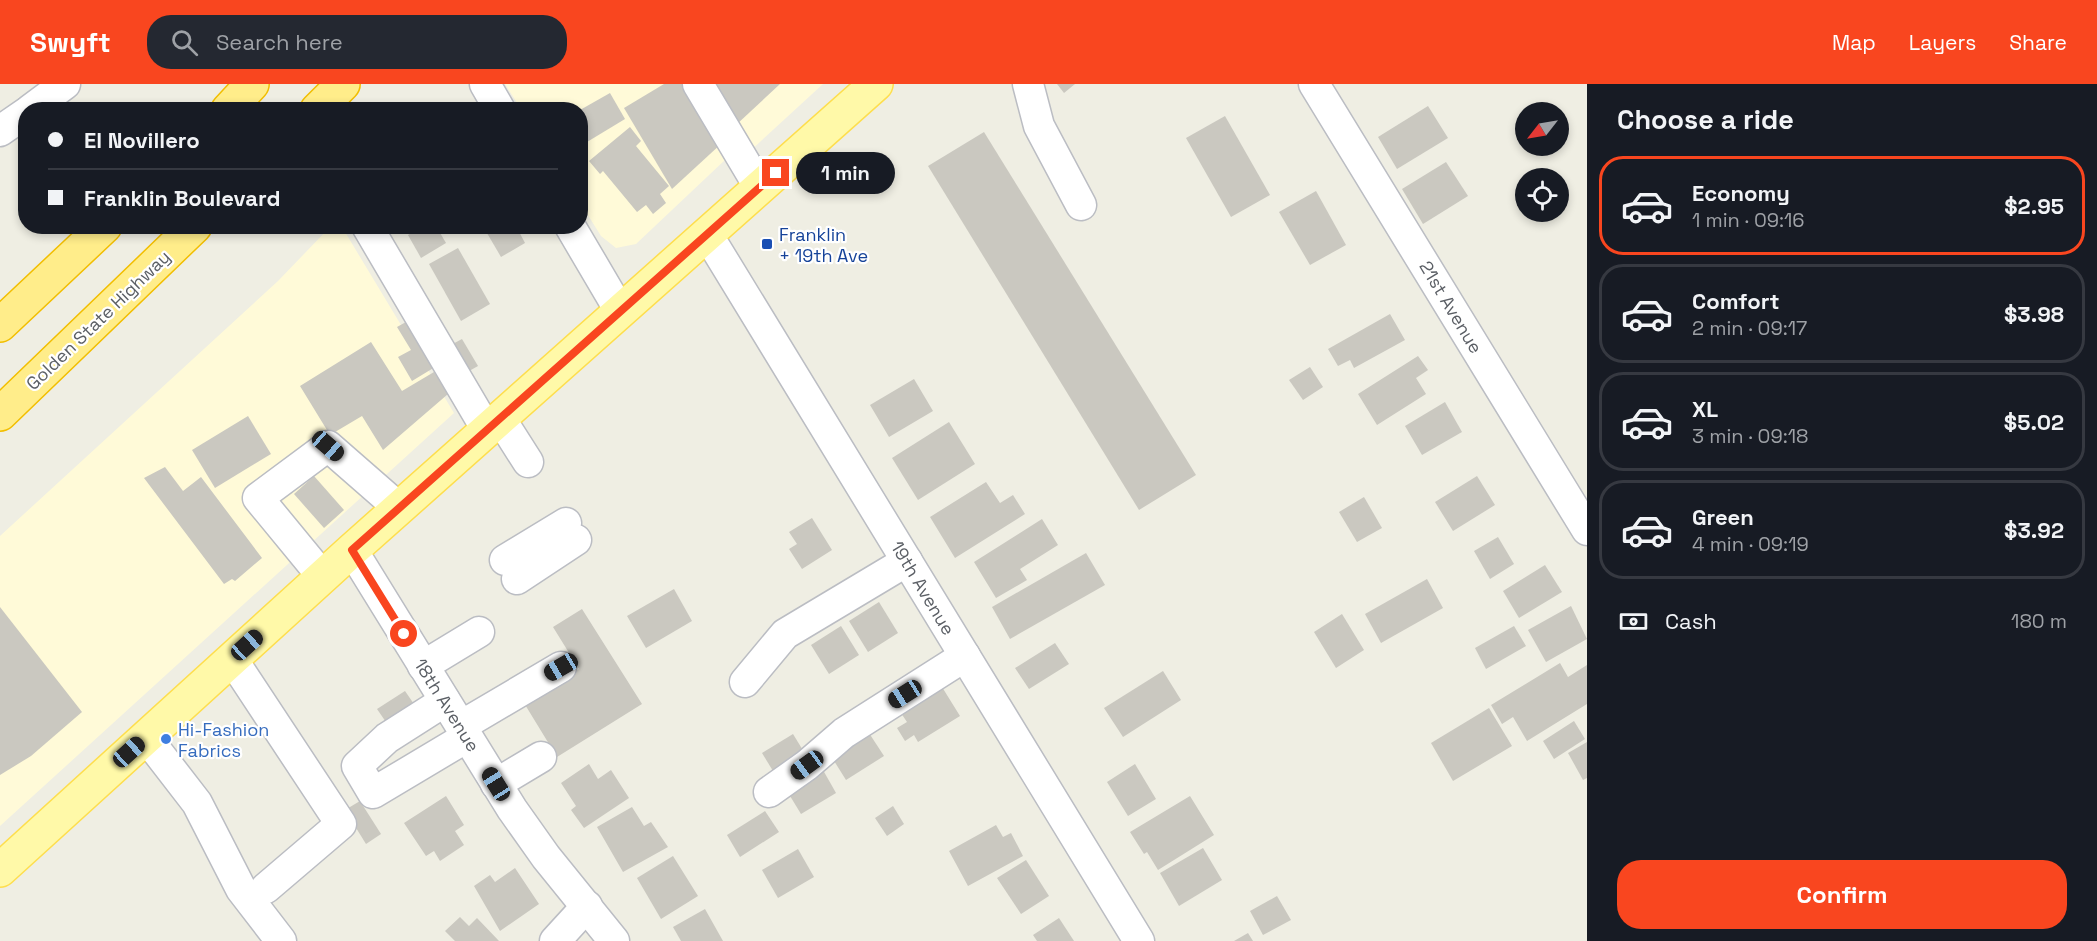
<!DOCTYPE html>
<html lang="en">
<head>
<meta charset="utf-8">
<style>
  :root { --surface:#171b24; --page:#242831; --text:#f1f3f6; --muted:#9ea1a6; --line:#363941; --accent:#f9461f }
  body { margin:0; font-family:"Space Grotesk",sans-serif; background:var(--page); color:var(--text); height:100vh; display:flex; flex-direction:column; font-size:22px; white-space:nowrap }
  * { box-sizing:border-box; margin:0 }
  p { font-size:20px; color:var(--muted) }
  .icon { flex:none; width:33px; height:33px; fill:none; stroke:currentColor; stroke-width:2; stroke-linecap:round; stroke-linejoin:round }
  .map { position:relative; flex:1; overflow:hidden }
  .side { display:flex; flex-direction:column; background:var(--surface); width:510px }
  .side>* { flex:none }
  .top-card { position:absolute; left:18px; top:18px; width:570px; height:132px; border-radius:24px; box-shadow:0 3px 9px #0003; display:grid; align-content:center; height:132px; padding:0 30px; background:var(--surface) }
  .needle { width:39px; rotate:239deg }
  .buttons { position:absolute; left:1515px; top:18px; display:grid; gap:12px }
  .buttons a { display:grid; place-items:center; width:54px; height:54px; border-radius:50%; background:var(--surface); box-shadow:0 3px 9px #0003; font-size:30px }
  .end { position:absolute; width:27px; height:27px; margin:-14px; border:8px solid #f9461f; background:#fff; box-shadow:0 0 0 3px #fff }
  .from { border-radius:50% }
  .bubble { position:absolute; height:42px; border-radius:21px; background:var(--surface); box-shadow:0 3px 9px #0003; font-size:20px; font-weight:700; line-height:42px; text-align:center }
  .car { position:absolute; width:18px; height:36px; margin:-18px -9px; border-radius:8px; box-shadow:0 0 4px 2px #0007; background:linear-gradient(#222 24%,#8ab4d8 0 40%,#222 0 76%,#8ab4d8 0 86%,#222 0) }
  .top-card b { display:flex; align-items:center; gap:21px; height:57px; font-size:22px }
  .top-card b+b { border-top:2px solid var(--line) }
  .top-card i { width:15px; height:15px; background:var(--text) }
  ul { padding:0; list-style:none }
  li { display:flex; align-items:center; gap:18px; height:99px; margin:0 12px 9px; padding:0 18px; border:3px solid var(--line); border-radius:24px }
  li div { flex:1 }
  li b { display:block; font-size:22px }
  li em { font-style:normal; font-weight:700 }
  li.active { border-color:var(--accent) }
  li>.icon { width:54px; height:54px; stroke-width:1.5 }
  h2 { padding:0 30px; font-size:27px; line-height:72px }
  .pay { display:flex; align-items:center; gap:15px; height:66px; padding:0 30px; font-size:22px }
  .pay p { margin-inline-start:auto }
  .cta { display:flex; gap:12px; margin-top:auto; padding:12px 30px }
  .cta a { flex:1; height:69px; border-radius:24px; background:var(--accent); color:#fff; font-size:24px; font-weight:700; line-height:69px; text-align:center }
  header { display:flex; align-items:center; gap:36px; box-sizing:border-box; height:84px; padding:0 30px; background:var(--accent); color:#fff }
  header strong { font-size:28px }
  nav { display:flex; gap:33px; margin-inline-start:auto; font-size:21px }
  .search { width:420px; height:54px; background:var(--page); display:flex; align-items:center; gap:15px; box-sizing:border-box; padding:0 21px; border-radius:24px; color:var(--muted); font-size:22px }
  main { display:flex; flex:1; min-height:0 }
  .map>svg:first-child { display:block }
  .commercial { fill:#fffad8 }
  .building { fill:#cac8c0 }
  .lines { fill:none; stroke-linecap:round; stroke-linejoin:round }
  .minor-casing { stroke:#bbbdc3; stroke-width:33 }
  .major-casing { stroke:#fede4d; stroke-width:36 }
  .highway-casing { stroke:#f2be00; stroke-width:36 }
  .minor { stroke:#fff; stroke-width:30 }
  .major { stroke:#fff9a8; stroke-width:33 }
  .highway { stroke:#ffed8a; stroke-width:33 }
  .route { stroke:#f9461f; stroke-width:8 }
  .transit-dot { fill:#1a4fb4; stroke:#fff; stroke-width:2 }
  .shop-dot { fill:#3f7fe0; stroke:#fff; stroke-width:2 }
  .labels { text-anchor:middle; dominant-baseline:central; stroke-width:4.5; stroke-linejoin:round; paint-order:stroke }
  .transit-label { font-size:18px; fill:#164399; stroke:#fff; text-anchor:start }
  .street-label { font-size:18px; fill:#5b5f65; stroke:#fff }
  .shop-label { font-size:18px; fill:#366cbe; stroke:#fff; text-anchor:start }
</style>
</head>
<body>
<header>
<strong>Swyft</strong>
<div class="search"><svg class="icon" aria-label="search" viewBox="0 0 24 24"><circle cx="10" cy="10" r="6"/><path d="M15 15l6 6"/></svg>Search here</div>
<nav><a>Map</a><a>Layers</a><a>Share</a></nav>
</header>
<main>
<div class="map">
<svg width="1587" height="857" viewBox="0 0 1587 857">
  <rect width="100%" height="100%" fill="#efeee3"/>
  <g class="commercial">
    <polygon points="505,0 682,0 726,75 636,160 616,164 601,152 581,120 580,26 521,25"/>
    <polygon points="709,0 823,0 748,69"/>
    <polygon points="330,143 342,143 454,329 0,742 0,452 278,197"/>
  </g>
  <g class="building">
    <polygon points="664,0 686,0 722,59 672,105 624,24"/>
    <polygon points="712,0 780,0 736,41"/>
    <polygon points="1057,0 1075,0 1064,9"/>
    <polygon points="610,9 625,35 587,58 580,50 580,26"/>
    <polygon points="1428,22 1448,54 1397,85 1378,53"/>
    <polygon points="1225,32 1270,111 1231,133 1186,54"/>
    <polygon points="630,43 641,57 636,62 669,102 660,110 666,119 653,130 646,121 637,128 603,87 600,90 589,77"/>
    <polygon points="984,48 1196,391 1139,426 928,82"/>
    <polygon points="1446,78 1468,112 1423,140 1402,105"/>
    <polygon points="1316,107 1346,161 1310,181 1279,128"/>
    <polygon points="423,142 436,142 446,159 421,174 408,151"/>
    <polygon points="516,142 525,159 501,173 484,144"/>
    <polygon points="458,164 490,220 461,237 429,180"/>
    <polygon points="1390,230 1405,256 1354,284 1350,276 1338,282 1328,265"/>
    <polygon points="413,234 440,280 412,297 398,273 411,266 397,243"/>
    <polygon points="462,255 478,282 462,291 447,263"/>
    <polygon points="371,258 402,307 434,288 448,310 383,366 362,332 330,351 300,302"/>
    <polygon points="1418,272 1428,286 1416,294 1426,310 1377,341 1358,310"/>
    <polygon points="1310,283 1323,303 1303,316 1289,296"/>
    <polygon points="914,295 933,327 889,353 870,321"/>
    <polygon points="1445,318 1462,348 1422,371 1405,342"/>
    <polygon points="248,332 271,370 215,404 192,366"/>
    <polygon points="949,338 975,380 918,416 892,374"/>
    <polygon points="165,383 183,407 201,393 262,474 235,497 232,495 224,500 144,394"/>
    <polygon points="314,392 344,426 324,444 294,410"/>
    <polygon points="1477,392 1495,421 1453,447 1435,418"/>
    <polygon points="986,398 1000,419 1013,411 1025,430 955,474 930,433"/>
    <polygon points="1364,413 1382,444 1357,458 1339,428"/>
    <polygon points="812,434 832,466 802,485 789,465 797,460 789,448"/>
    <polygon points="1042,435 1058,461 1020,485 1027,496 996,514 974,478"/>
    <polygon points="1498,453 1514,480 1490,495 1474,467"/>
    <polygon points="1086,469 1105,501 1010,555 992,523"/>
    <polygon points="1545,481 1562,508 1519,534 1503,507"/>
    <polygon points="1427,495 1443,524 1381,559 1365,530"/>
    <polygon points="674,505 692,537 646,564 627,532"/>
    <polygon points="879,518 898,549 868,568 849,537"/>
    <polygon points="1571,522 1587,555 1546,578 1528,546"/>
    <polygon points="0,523 82,628 31,672 0,691"/>
    <polygon points="582,525 642,620 557,673 524,619 579,585 553,543"/>
    <polygon points="1342,530 1364,566 1336,584 1314,548"/>
    <polygon points="841,542 859,571 829,590 811,561"/>
    <polygon points="1514,542 1526,562 1486,585 1475,564"/>
    <polygon points="1055,559 1069,580 1029,605 1015,584"/>
    <polygon points="1560,579 1568,593 1587,581 1587,620 1527,657 1513,633 1502,640 1491,621"/>
    <polygon points="1163,587 1181,616 1123,653 1104,624"/>
    <polygon points="942,603 960,632 918,658 914,651 905,657 897,644 907,638 901,629"/>
    <polygon points="405,607 416,623 388,641 377,625"/>
    <polygon points="1489,624 1512,662 1453,697 1431,659"/>
    <polygon points="1574,637 1585,655 1554,675 1543,657"/>
    <polygon points="869,649 884,672 846,696 831,672"/>
    <polygon points="793,650 804,668 773,687 762,669"/>
    <polygon points="1587,658 1587,694 1583,696 1568,669"/>
    <polygon points="589,680 598,695 611,686 629,714 584,744 571,726 576,722 561,699"/>
    <polygon points="1135,680 1156,715 1128,732 1107,698"/>
    <polygon points="823,686 836,709 801,730 787,707"/>
    <polygon points="446,712 464,741 455,747 464,761 440,777 434,767 426,772 404,739"/>
    <polygon points="1190,712 1214,751 1158,786 1147,768 1144,770 1130,748"/>
    <polygon points="360,717 381,750 366,760 345,726"/>
    <polygon points="893,722 904,740 887,752 875,734"/>
    <polygon points="632,723 644,742 651,738 668,763 623,788 597,743"/>
    <polygon points="765,727 779,748 740,773 727,751"/>
    <polygon points="996,741 1003,753 1011,749 1023,772 968,802 949,767"/>
    <polygon points="1203,764 1222,796 1179,822 1160,789"/>
    <polygon points="798,765 814,793 778,814 762,786"/>
    <polygon points="673,772 698,812 661,835 637,794"/>
    <polygon points="1026,776 1049,812 1021,830 997,794"/>
    <polygon points="515,784 539,820 500,847 474,802 490,791 495,798"/>
    <polygon points="1277,812 1291,836 1263,851 1250,827"/>
    <polygon points="705,825 723,857 681,857 673,843"/>
    <polygon points="460,833 469,842 477,834 499,857 455,857 445,847"/>
    <polygon points="1059,834 1074,857 1037,857 1033,851"/>
    <polygon points="1248,849 1253,857 1234,857"/>
  </g>
  <g class="lines">
    <g class="minor-casing">
      <g id="minor">
        <polyline points="485,0 500,26"/>
        <polyline points="698,0 760,104"/>
        <polyline points="1028,0 1039,42 1081,121"/>
        <polyline points="1314,0 1587,446"/>
        <polyline points="30,26 65,0"/>
        <polyline points="0,47 26,29"/>
        <polyline points="367,142 487,346"/>
        <polyline points="570,142 620,227"/>
        <polyline points="707,150 1139,857"/>
        <polyline points="500,334 528,378"/>
        <polyline points="352,466 512,725 546,773 614,857"/>
        <polyline points="505,476 566,439"/>
        <polyline points="323,493 258,414 328,362 399,424"/>
        <polyline points="517,495 576,456"/>
        <polyline points="232,575 341,740 266,804"/>
        <polyline points="423,582 479,548"/>
        <polyline points="745,598 785,550 907,477"/>
        <polyline points="445,617 387,654 357,682 373,709 467,653"/>
        <polyline points="461,642 561,583"/>
        <polyline points="146,653 197,719 241,805 281,857"/>
        <polyline points="496,700 541,673"/>
        <polyline points="769,708 807,681 844,649 965,572"/>
        <polyline points="555,857 587,822"/>
      </g>
    </g>
    <g class="major-casing">
      <polyline id="major" points="0,786 352,466 876,0"/>
    </g>
    <g class="highway-casing">
      <g id="highway">
        <polyline points="228,26 252,0"/>
        <polyline points="317,26 343,0"/>
        <polyline points="0,241 105,142"/>
        <polyline points="0,330 195,142"/>
      </g>
    </g>
    <use href="#minor" class="minor"/>
    <use href="#major" class="major"/>
    <use href="#highway" class="highway"/>
  </g>
  <g class="lines">
    <polyline class="route" points="404,550 352,466 776,89"/>
  </g>
  <rect class="transit-dot" x="761" y="154" width="12" height="12" rx="3"/>
  <circle class="shop-dot" cx="166" cy="655" r="6"/>
  <g class="labels">
    <g class="transit-label">
      <text x="779" y="150">Franklin<tspan x="779" dy="21">+ 19th Ave</tspan></text>
    </g>
    <g class="street-label">
      <text transform="translate(1451 223) rotate(59)">21st Avenue</text>
      <text transform="translate(98 236) rotate(-44)">Golden State Highway</text>
      <text transform="translate(923 504) rotate(59)">19th Avenue</text>
      <text transform="translate(447 621) rotate(58)">18th Avenue</text>
    </g>
    <g class="shop-label">
      <text x="178" y="645">Hi-Fashion<tspan x="178" dy="21">Fabrics</tspan></text>
    </g>
  </g>
</svg>
<div class="buttons">
<a><svg class="needle" viewBox="-14 -14 28 28"><path d="M0-13l5 13h-10z" fill="#e53935"/><path d="M0 13l5-13h-10z" fill="#9ea1a6"/></svg></a>
<a><svg class="icon" aria-label="locate" viewBox="0 0 24 24"><circle cx="12" cy="12" r="6"/><path d="M12 2v4M12 18v4M2 12h4M18 12h4"/></svg></a>
</div>
<i class="end from" style="left:404px;top:550px"></i>
<i class="end" style="left:776px;top:89px"></i>
<div class="bubble" style="left:796px;top:68px;width:99px">1 min</div>
<i class="car" style="left:328px;top:362px;rotate:131deg"></i>
<i class="car" style="left:247px;top:561px;rotate:48deg"></i>
<i class="car" style="left:561px;top:583px;rotate:240deg"></i>
<i class="car" style="left:905px;top:610px;rotate:238deg"></i>
<i class="car" style="left:129px;top:668px;rotate:48deg"></i>
<i class="car" style="left:807px;top:681px;rotate:234deg"></i>
<i class="car" style="left:496px;top:700px;rotate:328deg"></i>
<div class="top-card">
<b><i class="from"></i>El Novillero</b>
<b><i></i>Franklin Boulevard</b>
</div>
</div>
<section class="side">
<h2>Choose a ride</h2>
<ul>
<li class="active"><svg class="icon" aria-label="car" viewBox="0 0 24 24"><path d="M5 17H2v-5l4-1 3-4h7l3 4 3 1v5h-3M9 17h6M6 11h13"/><circle cx="7" cy="17" r="2"/><circle cx="17" cy="17" r="2"/></svg><div><b>Economy</b><p>1 min · 09:16</p></div><em>$2.95</em></li>
<li><svg class="icon" aria-label="car" viewBox="0 0 24 24"><path d="M5 17H2v-5l4-1 3-4h7l3 4 3 1v5h-3M9 17h6M6 11h13"/><circle cx="7" cy="17" r="2"/><circle cx="17" cy="17" r="2"/></svg><div><b>Comfort</b><p>2 min · 09:17</p></div><em>$3.98</em></li>
<li><svg class="icon" aria-label="car" viewBox="0 0 24 24"><path d="M5 17H2v-5l4-1 3-4h7l3 4 3 1v5h-3M9 17h6M6 11h13"/><circle cx="7" cy="17" r="2"/><circle cx="17" cy="17" r="2"/></svg><div><b>XL</b><p>3 min · 09:18</p></div><em>$5.02</em></li>
<li><svg class="icon" aria-label="car" viewBox="0 0 24 24"><path d="M5 17H2v-5l4-1 3-4h7l3 4 3 1v5h-3M9 17h6M6 11h13"/><circle cx="7" cy="17" r="2"/><circle cx="17" cy="17" r="2"/></svg><div><b>Green</b><p>4 min · 09:19</p></div><em>$3.92</em></li>
</ul>
<div class="pay"><svg class="icon" aria-label="cash" viewBox="0 0 24 24"><path d="M3 7h18v10H3z"/><circle cx="12" cy="12" r="2"/></svg>Cash<p>180 m</p></div>
<div class="cta"><a>Confirm</a></div>
</section>
</main>
</body>
</html>
